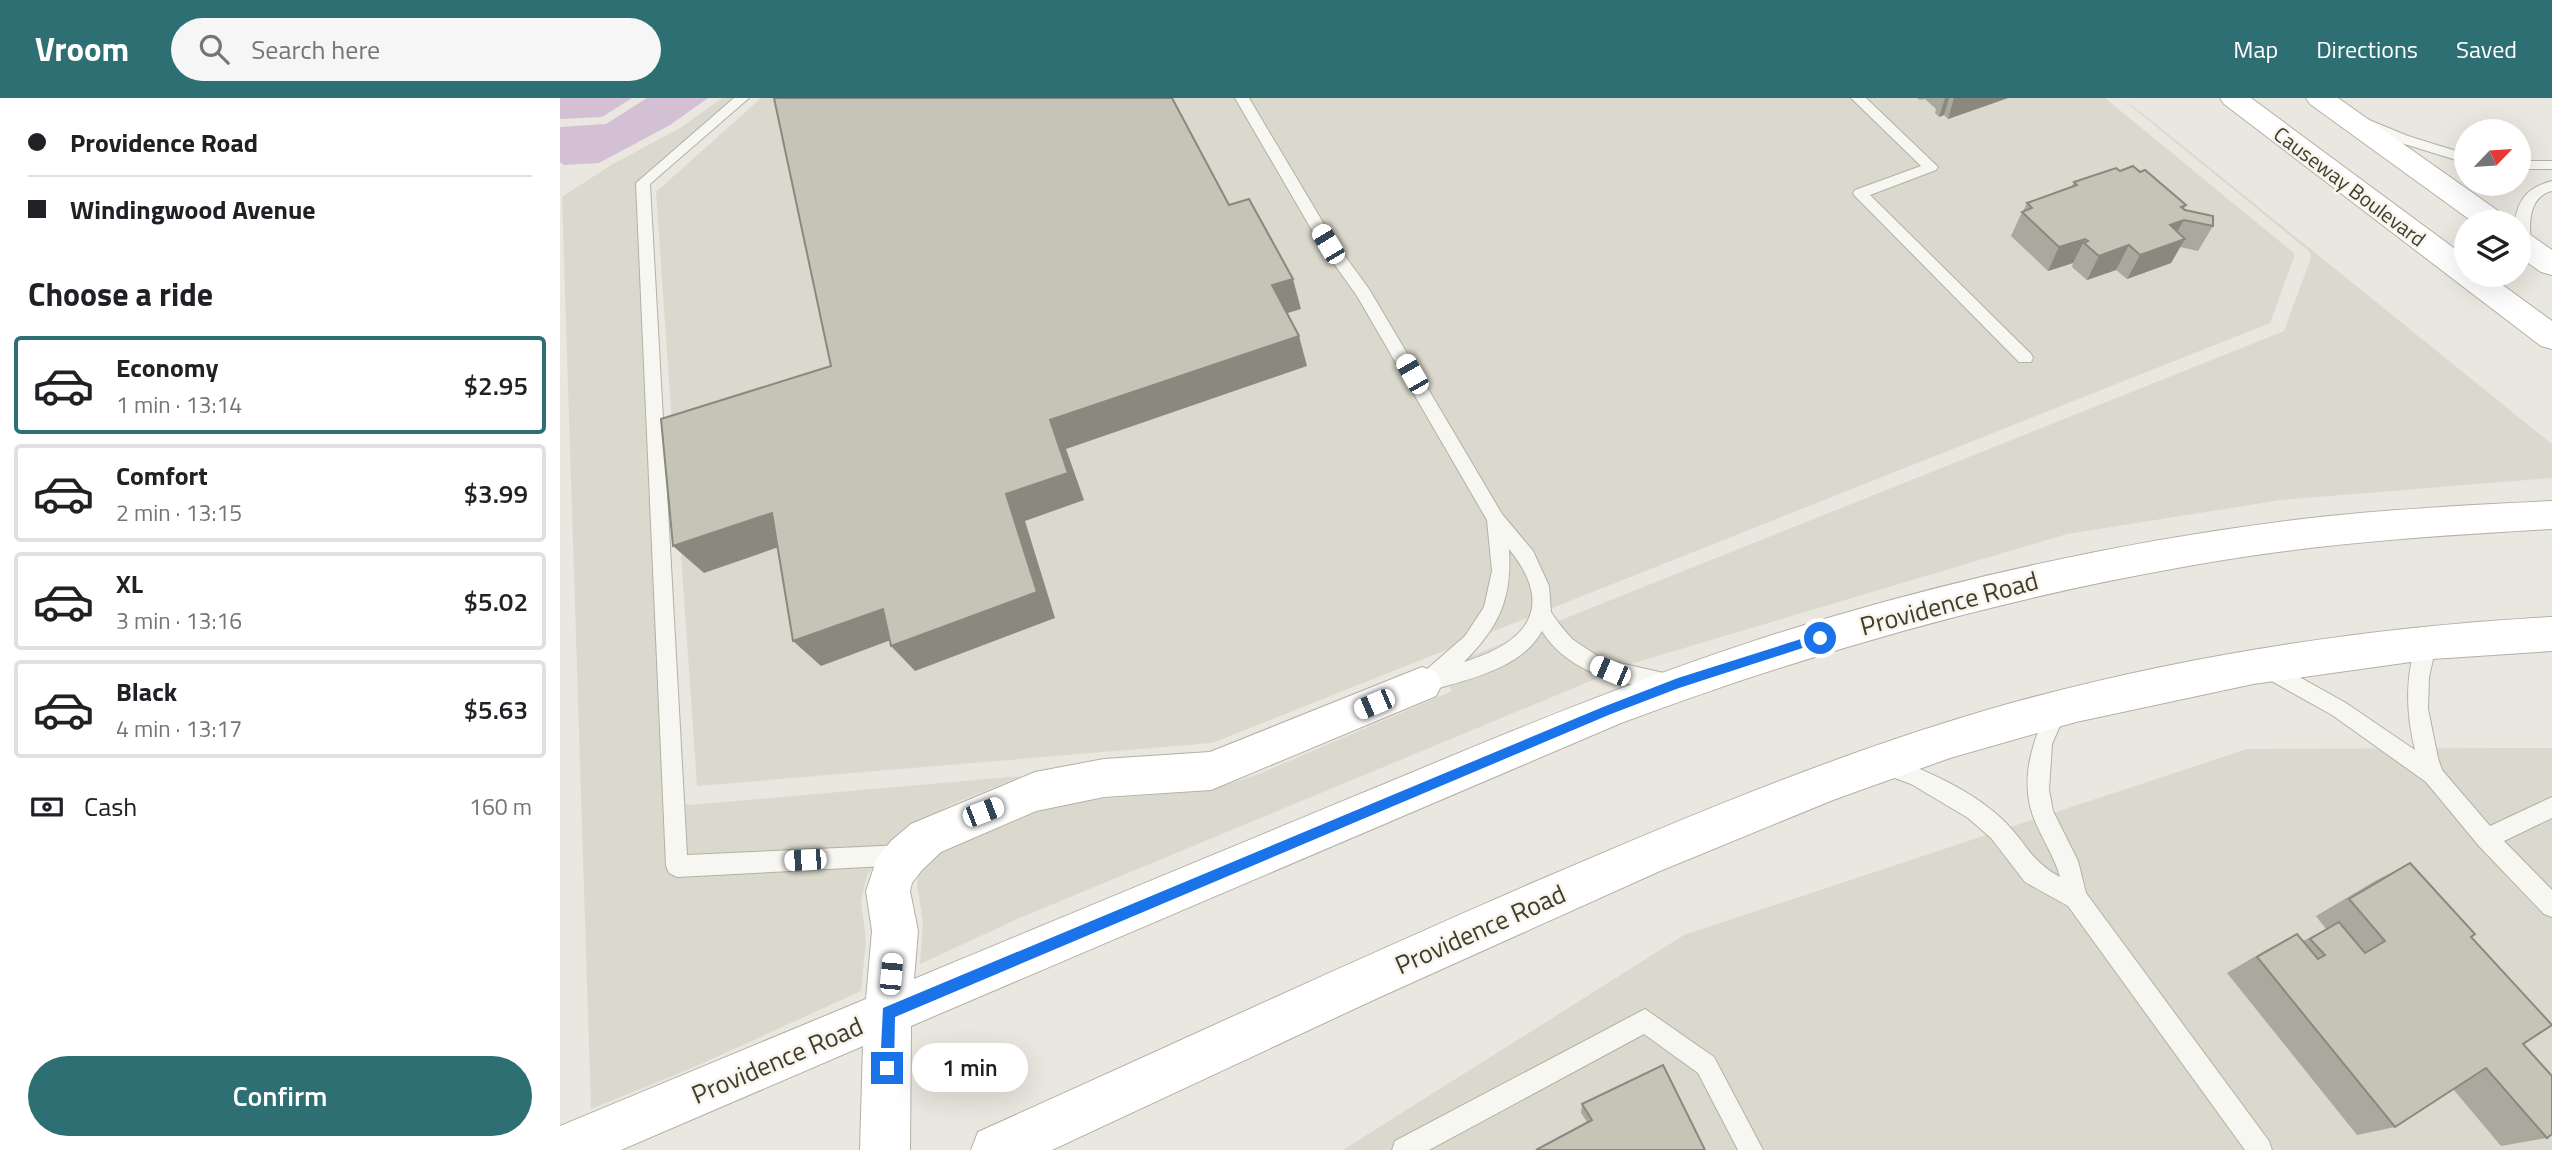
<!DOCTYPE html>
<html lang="en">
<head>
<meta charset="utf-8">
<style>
  :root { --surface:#fff; --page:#f6f6f6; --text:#202124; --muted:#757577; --line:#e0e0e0; --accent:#2e6f74 }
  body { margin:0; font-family:"Titillium Web",sans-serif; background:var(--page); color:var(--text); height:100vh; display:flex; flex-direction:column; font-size:26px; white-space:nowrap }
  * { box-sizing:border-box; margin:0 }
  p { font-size:23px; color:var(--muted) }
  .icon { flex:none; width:38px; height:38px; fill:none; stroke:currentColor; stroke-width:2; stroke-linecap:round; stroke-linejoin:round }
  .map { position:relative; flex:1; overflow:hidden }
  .side { display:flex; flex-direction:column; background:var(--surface); width:560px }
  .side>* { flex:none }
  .hud { display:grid; align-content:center; height:154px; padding:0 28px; background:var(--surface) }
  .needle { width:46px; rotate:65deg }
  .tools { position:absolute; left:1894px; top:21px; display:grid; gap:14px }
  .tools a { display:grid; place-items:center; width:77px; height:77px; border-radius:50%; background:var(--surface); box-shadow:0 7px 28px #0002; font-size:35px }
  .end { position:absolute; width:32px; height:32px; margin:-16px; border:9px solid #1a73e8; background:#fff; box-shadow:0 0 0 4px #fff }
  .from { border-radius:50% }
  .bubble { position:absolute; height:49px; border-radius:24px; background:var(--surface); box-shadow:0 7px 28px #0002; font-size:23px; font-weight:600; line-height:49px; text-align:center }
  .car { position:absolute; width:21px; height:42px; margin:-21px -10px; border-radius:9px; box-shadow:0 0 5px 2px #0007; background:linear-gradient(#fff 24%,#345 0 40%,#fff 0 76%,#345 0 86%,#fff 0) }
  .hud b { display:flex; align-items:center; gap:24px; height:66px; font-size:26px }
  .hud b+b { border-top:2px solid var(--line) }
  .hud i { width:18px; height:18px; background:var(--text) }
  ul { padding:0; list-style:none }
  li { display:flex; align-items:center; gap:21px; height:98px; margin:0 14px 10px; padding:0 14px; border:4px solid var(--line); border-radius:7px }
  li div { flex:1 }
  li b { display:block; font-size:26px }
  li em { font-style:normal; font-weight:600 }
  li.on { border-color:var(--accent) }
  li>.icon { width:63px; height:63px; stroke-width:1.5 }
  h2 { padding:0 28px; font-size:32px; line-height:84px }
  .pay { display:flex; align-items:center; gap:18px; height:77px; padding:0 28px; font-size:26px }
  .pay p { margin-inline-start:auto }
  .cta { display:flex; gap:14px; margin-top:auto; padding:14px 28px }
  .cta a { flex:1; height:80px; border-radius:42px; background:var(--accent); color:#fff; font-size:28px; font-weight:600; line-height:80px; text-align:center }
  header { display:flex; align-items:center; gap:42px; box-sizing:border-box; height:98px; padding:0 35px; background:var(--accent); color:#fff }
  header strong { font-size:33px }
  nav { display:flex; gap:38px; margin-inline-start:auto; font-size:24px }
  .search { width:490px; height:63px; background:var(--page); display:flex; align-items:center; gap:18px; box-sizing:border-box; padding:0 24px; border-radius:38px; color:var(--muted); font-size:26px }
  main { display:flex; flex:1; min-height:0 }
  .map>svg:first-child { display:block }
  .built { fill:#dbd9cd }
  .green { fill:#d3c0d4 }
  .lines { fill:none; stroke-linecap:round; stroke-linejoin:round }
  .lane-casing { stroke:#b3b1a4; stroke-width:2 }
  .secondary-casing { stroke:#b3b1a4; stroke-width:2 }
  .lane { fill:#f7f7f2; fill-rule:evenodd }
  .secondary { fill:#fff; fill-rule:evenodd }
  .wall { fill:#aaa99d }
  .shaded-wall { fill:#8b897f }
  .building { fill:#c6c4b6; stroke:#8b897f; stroke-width:2 }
  .route { fill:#1a73e8 }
  .labels { text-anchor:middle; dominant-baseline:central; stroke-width:5; stroke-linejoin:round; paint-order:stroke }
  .far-street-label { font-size:21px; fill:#413d27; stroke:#f7f5ef }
  .street-label { font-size:26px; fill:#413d27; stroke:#f7f5ef }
</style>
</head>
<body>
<header>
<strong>Vroom</strong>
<div class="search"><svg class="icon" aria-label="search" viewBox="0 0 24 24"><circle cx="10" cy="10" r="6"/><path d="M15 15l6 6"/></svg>Search here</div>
<nav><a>Map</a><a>Directions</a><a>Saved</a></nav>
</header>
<main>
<section class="side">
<div class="hud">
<b><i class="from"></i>Providence Road</b>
<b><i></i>Windingwood Avenue</b>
</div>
<h2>Choose a ride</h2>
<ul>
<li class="on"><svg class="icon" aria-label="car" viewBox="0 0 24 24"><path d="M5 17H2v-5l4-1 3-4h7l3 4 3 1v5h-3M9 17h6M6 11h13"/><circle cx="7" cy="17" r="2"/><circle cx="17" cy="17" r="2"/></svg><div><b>Economy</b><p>1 min · 13:14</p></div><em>$2.95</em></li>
<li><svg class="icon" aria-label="car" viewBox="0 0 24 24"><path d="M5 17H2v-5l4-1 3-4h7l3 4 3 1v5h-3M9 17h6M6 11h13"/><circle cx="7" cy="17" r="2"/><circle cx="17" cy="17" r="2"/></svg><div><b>Comfort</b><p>2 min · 13:15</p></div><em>$3.99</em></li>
<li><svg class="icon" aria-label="car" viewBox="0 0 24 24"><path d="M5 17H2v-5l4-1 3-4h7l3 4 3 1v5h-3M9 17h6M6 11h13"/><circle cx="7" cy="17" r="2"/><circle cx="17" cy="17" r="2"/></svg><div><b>XL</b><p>3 min · 13:16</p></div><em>$5.02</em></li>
<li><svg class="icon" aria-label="car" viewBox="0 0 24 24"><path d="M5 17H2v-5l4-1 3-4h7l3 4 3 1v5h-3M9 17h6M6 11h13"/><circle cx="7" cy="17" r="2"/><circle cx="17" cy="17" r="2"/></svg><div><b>Black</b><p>4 min · 13:17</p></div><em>$5.63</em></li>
</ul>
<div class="pay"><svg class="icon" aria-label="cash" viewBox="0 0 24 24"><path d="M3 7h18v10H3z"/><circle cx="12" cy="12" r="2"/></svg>Cash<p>160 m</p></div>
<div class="cta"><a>Confirm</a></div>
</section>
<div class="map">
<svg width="1992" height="1052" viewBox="0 0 1992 1052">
  <rect width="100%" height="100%" fill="#e9e7df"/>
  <g class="built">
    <polygon points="162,0 187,0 83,92 118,704 129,707 462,678 392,706 351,728 326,750 307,777 301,804 306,842 301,893 132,970 31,1011 2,99 51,67 122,29"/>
    <polygon points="201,0 1545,0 1735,156 1710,225 652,645 137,688 96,94"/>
    <polygon points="1561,0 1582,15 1992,346 1992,380 1721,402 1507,436 1074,565 462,819 360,866 363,825 357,785 359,776 379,756 403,744 477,714 511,706 540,701 647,693 699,676 892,593 881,570 1724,233 1751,160 1750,154"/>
    <polygon points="1992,650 1992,1052 783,1052 1124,837 1687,651"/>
  </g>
  <g class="green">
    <polygon points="0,0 72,0 42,19 0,21"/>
    <polygon points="87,0 148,0 110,27 39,65 4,67 0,64 0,29 46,26"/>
  </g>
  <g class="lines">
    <g class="lane-casing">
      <g id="lane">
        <polygon points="174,0 189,0 90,86 127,757 344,747 352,750 355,757 352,764 344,767 117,779 109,775 106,768 76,85"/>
        <path d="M675,0H689L774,143L809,191L942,416L973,453L989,488L991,514L1000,527L1012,541L1042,561L1117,578L1120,584L1117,590C1107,594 1095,591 1085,589C1045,582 1004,569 982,533C960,573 903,582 862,595L855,592L852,586L855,580L864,577L867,571L905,538L924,509L932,473L927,422L797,198L760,146ZM949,451C997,510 966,545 904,564C939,529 952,501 949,451Z"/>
        <polygon points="1291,0 1306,0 1378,69 1376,72 1310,97 1471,256 1473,260 1471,264 1459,264 1295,98 1293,95 1295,92 1361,68"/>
        <polygon points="1802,19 1848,38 1906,56 1906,65 1838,44 1797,26 1797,20"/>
        <rect x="1958" y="63" width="34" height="8"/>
        <path d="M1992,83V93C1968,99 1969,126 1971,146L1968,150H1958V124H1955C1958,100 1969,89 1992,83Z"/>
        <path d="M1867,536L1874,538L1877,544L1869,579L1868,611L1878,660L1882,672L1930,728L1992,699V720L1944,743L1992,792V819L1984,816L1919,748L1866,684L1772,617L1697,575L1694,569L1697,563L1704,560L1711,563L1786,605L1855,652C1846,616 1844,572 1860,538Z"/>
        <path d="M1497,603L1504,606L1507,612L1492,646L1489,692L1493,713L1518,763L1526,795L1709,1043L1712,1052H1685L1508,808L1465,784L1431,740L1408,720L1351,686L1318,674L1315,667L1318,660L1325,657C1367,673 1415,693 1447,726C1468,748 1471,763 1500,779C1494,756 1479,737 1472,715C1460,677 1474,640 1490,606Z"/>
        <polygon points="1085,911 1154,959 1203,1052 1178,1052 1138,975 1084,936 869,1052 832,1052 835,1043"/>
      </g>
    </g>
    <g class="secondary-casing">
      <g id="secondary">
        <polygon points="1660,0 1691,0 1906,159 1906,177 1929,177 1992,223 1992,251 1981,248 1664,6"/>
        <polygon points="1746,0 1778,0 1944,117 1948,124 1913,124 1750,6"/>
        <polygon points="1958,133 1969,136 1992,152 1992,177 1981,174 1958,158"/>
        <path d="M1992,403V431C1870,438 1748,446 1628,468C1434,502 1246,556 1061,625L351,928L350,1052H300L303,948L61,1052H0V1028L306,901L312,833L306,793L317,760L332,742L351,726L475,674L544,661L650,654L862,569L876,574L882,586L876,598L651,692L544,699L476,713L381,754L362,772L352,785L350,793L358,833L354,881C508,817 662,753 817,689C968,626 1119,563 1278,517C1432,472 1591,439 1751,420C1831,411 1911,407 1992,403Z"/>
        <path d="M1992,519V553L1872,561L1693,586L1516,624L1390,660L1273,702L1100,773L820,899L492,1052H411L418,1034C607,949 794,862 984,780C1138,714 1293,649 1455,604C1630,556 1810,529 1992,519Z"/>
      </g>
    </g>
    <use href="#lane" class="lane"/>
    <use href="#secondary" class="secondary"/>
  </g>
  <g class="wall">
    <polygon points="1357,0 1448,0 1388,21 1384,17 1379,19 1375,15 1376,11 1365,1 1360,2"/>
    <polygon points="1560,73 1653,128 1638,153 1620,149 1611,165 1567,181 1556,172 1527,182 1512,169 1513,165 1488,173 1451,138 1462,114 1463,113 1467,105 1511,89 1514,84"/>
    <polygon points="1850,765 1911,839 1963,946 1987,1040 1941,1048 1893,991 1835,1029 1797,1037 1667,875 1706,852 1737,836 1743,843 1766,831 1756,818 1815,783"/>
    <polygon points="1022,1006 1145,1052 1027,1024 1021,1015"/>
  </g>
  <g class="shaded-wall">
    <polygon points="1385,0 1389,0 1384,17 1379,19"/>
    <polygon points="1394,0 1448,0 1388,21"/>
    <polygon points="1626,107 1615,125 1624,122 1610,146 1625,141 1611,165 1567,181 1580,157 1621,109"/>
    <polygon points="1525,141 1513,165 1488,173 1499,149"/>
    <polygon points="1569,147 1556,172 1527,182 1539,158"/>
    <polygon points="733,181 741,211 721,217 712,187"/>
    <polygon points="739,238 747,268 506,351 524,402 465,423 495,520 355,573 331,548 490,322"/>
    <polygon points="212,415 239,442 144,475 113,448"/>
    <polygon points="323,511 347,536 261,568 233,543"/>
  </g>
  <g class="building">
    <polygon points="214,0 612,0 669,107 689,101 733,181 712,187 739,238 490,322 508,375 446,396 477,494 331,548 323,511 233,543 212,415 113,448 101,321 271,268"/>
    <polygon points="1573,68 1580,74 1585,72 1626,107 1621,109 1625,112 1653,118 1653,128 1624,122 1610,127 1625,141 1580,157 1569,147 1539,158 1524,145 1528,143 1525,141 1499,149 1462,114 1472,110 1467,105 1517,87 1514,84 1556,70 1560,73"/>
    <polygon points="1850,765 1915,836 1911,839 1992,927 1963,946 1992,978 1992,1036 1987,1040 1926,970 1835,1029 1697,859 1737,836 1758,861 1765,857 1750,841 1779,824 1805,855 1825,843 1789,801"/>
    <polygon points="1103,967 1145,1052 976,1052 1032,1022 1022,1006"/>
  </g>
  <polygon class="route" points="1260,535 1264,536 1264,543 1119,590 1051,616 335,919 334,970 332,975 322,975 320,970 323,910 1043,609 1118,580"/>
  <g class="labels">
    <g class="far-street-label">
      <text transform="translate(1790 88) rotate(37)">Causeway Boulevard</text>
    </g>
    <g class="street-label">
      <text transform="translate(1389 505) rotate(-15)">Providence Road</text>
      <text transform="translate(920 831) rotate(-24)">Providence Road</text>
      <text transform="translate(217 962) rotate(-23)">Providence Road</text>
    </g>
  </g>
</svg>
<div class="tools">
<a><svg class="needle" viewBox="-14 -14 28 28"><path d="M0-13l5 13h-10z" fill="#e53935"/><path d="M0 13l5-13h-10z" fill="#757577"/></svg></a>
<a><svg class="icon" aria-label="layers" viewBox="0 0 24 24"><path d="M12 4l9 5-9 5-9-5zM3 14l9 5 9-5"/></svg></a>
</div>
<i class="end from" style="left:1260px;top:540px"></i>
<i class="end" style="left:327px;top:970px"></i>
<div class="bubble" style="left:352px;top:945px;width:116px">1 min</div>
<i class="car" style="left:768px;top:146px;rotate:329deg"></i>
<i class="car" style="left:852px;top:276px;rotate:330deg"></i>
<i class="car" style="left:1050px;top:573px;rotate:293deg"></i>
<i class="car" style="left:814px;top:606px;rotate:247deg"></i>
<i class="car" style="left:423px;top:714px;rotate:69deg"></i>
<i class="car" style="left:245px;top:762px;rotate:267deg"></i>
<i class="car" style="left:331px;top:876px;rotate:5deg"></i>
</div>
</main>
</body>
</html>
